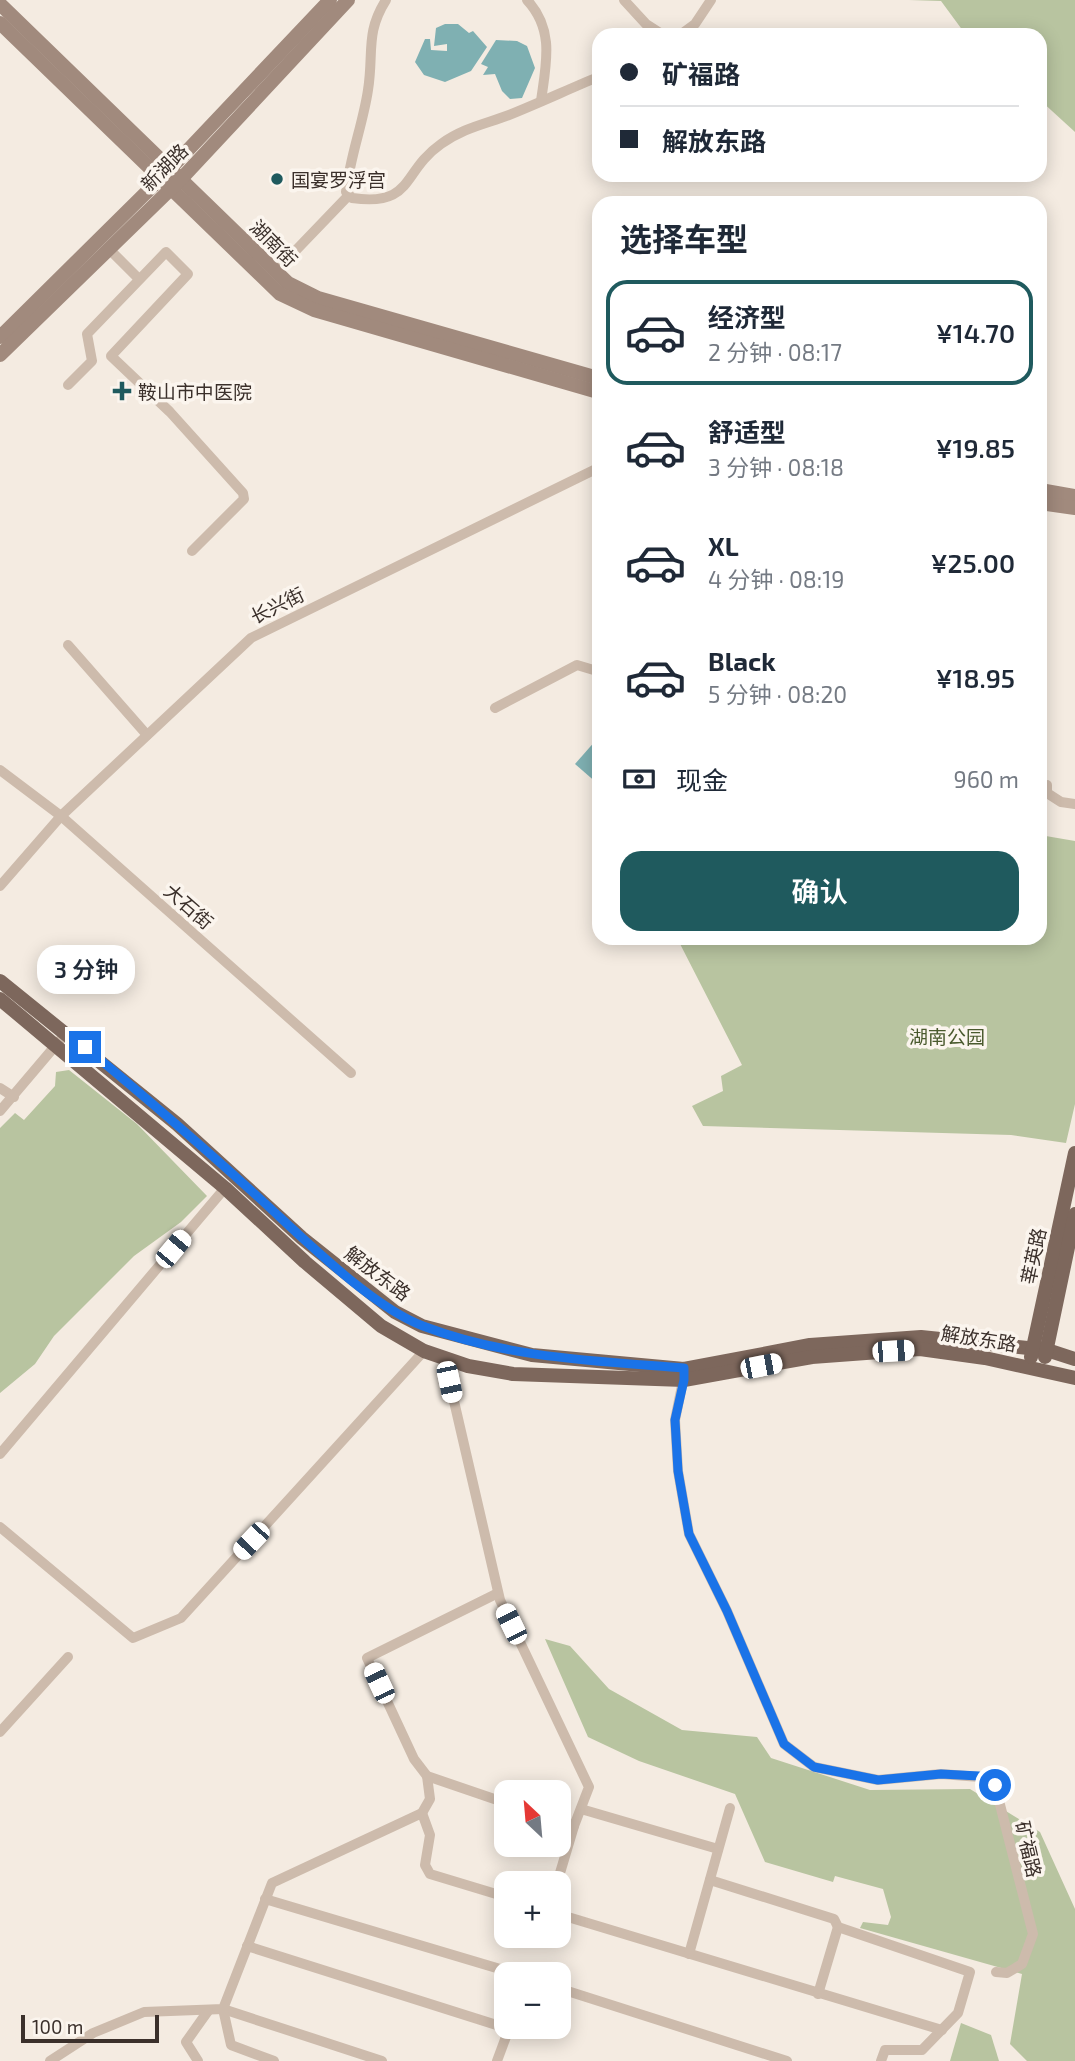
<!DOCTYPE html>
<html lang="zh">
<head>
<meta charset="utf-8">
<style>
  :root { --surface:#fff; --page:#f6f6f7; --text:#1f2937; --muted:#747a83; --line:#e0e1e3; --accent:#1f5a5e }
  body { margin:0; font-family:"Exo 2","Noto Sans SC",sans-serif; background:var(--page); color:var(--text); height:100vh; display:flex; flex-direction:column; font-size:26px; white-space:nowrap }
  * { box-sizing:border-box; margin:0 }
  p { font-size:23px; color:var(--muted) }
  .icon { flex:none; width:38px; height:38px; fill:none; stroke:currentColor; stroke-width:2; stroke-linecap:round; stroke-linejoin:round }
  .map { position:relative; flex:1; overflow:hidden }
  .side { position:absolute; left:592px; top:196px; width:455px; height:749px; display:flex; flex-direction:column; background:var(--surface); border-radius:21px; box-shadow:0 4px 18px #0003 }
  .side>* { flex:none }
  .hud { position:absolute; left:592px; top:28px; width:455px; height:154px; border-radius:21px; box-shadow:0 4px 18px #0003; display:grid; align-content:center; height:154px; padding:0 28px; background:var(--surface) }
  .needle { width:46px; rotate:334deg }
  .tools { position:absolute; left:494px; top:1780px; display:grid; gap:14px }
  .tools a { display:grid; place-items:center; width:77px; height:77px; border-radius:14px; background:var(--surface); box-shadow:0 4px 18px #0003; font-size:35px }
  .scale { position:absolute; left:21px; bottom:18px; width:138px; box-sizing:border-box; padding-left:7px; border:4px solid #3b302b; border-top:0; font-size:19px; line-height:24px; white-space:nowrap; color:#3b302b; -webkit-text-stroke:5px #fbf5ee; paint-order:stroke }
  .end { position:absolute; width:32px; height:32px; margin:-16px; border:9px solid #1a73e8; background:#fff; box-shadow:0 0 0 4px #fff }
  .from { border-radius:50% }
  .bubble { position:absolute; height:49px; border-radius:21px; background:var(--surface); box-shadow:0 4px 18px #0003; font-size:23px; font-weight:600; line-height:49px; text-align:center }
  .car { position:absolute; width:21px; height:42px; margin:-21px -10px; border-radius:9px; box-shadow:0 0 5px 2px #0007; background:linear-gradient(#fff 24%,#345 0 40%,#fff 0 76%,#345 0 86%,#fff 0) }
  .hud b { display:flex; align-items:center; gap:24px; height:66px; font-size:26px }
  .hud b+b { border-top:2px solid var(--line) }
  .hud i { width:18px; height:18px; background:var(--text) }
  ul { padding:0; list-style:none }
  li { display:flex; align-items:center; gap:21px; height:105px; margin:0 14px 10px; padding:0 14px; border:4px solid transparent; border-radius:21px }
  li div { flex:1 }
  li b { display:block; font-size:26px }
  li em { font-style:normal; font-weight:600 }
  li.on { border-color:var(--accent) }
  li>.icon { width:63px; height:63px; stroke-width:1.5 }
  h2 { padding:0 28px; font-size:32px; line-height:84px }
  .pay { display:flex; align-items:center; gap:18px; height:77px; padding:0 28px; font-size:26px }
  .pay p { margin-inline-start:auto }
  .primary-button { display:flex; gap:14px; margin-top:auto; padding:14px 28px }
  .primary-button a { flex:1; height:80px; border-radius:21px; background:var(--accent); color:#fff; font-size:28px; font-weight:600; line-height:80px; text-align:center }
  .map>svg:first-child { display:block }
  .green { fill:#b8c4a0 }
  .water { fill:#7fb0b2 }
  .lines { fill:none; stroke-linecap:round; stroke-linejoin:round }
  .street { stroke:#cdbbac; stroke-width:10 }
  .secondary { stroke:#a18a7d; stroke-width:14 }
  .primary { stroke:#7d675c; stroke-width:14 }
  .route { stroke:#1a73e8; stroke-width:9 }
  .poi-dot { fill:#1f5a5e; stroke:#fbf5ee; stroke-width:2.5 }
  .labels { text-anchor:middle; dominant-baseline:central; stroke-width:7; stroke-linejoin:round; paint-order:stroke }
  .street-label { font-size:19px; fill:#3b302b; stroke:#fbf5ee }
  .poi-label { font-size:19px; fill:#3b302b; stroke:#fbf5ee; text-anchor:start }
  .park-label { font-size:19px; fill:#4a5a2e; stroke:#fbf5ee }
</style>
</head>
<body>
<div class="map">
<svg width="1075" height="2061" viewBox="0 0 1075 2061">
  <rect width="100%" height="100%" fill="#f4ebe1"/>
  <g class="green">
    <polygon points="909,0 1075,0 1075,132 1040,100 1040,35 966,35 941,1"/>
    <polygon points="1040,835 1075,841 1075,1104 1066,1143 1011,1135 703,1126 692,1106 723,1091 721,1076 742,1065 677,938 1040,938"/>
    <polygon points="69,1070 137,1124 207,1196 181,1222 134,1256 54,1336 35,1364 0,1393 0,1128 15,1113 24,1120 55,1086 56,1072"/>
    <polygon points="545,1639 570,1646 609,1689 682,1730 757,1737 771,1758 870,1790 970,1789 1040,1832 1075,1909 1075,2061 1027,2061 1010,2044 1022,1974 860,1928 863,1922 888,1925 891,1917 883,1889 835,1876 833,1882 765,1862 735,1794 639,1761 588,1737"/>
    <polygon points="961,2023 991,2035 999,2061 950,2061"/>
  </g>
  <g class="water">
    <polygon points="445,24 458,24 469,33 473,31 487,47 471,71 445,82 424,75 415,62 425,39 430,39 431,50 447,51 447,44 434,46 436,28"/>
    <polygon points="496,40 517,41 527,46 535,68 522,98 510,99 502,91 495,74 483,75 488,67 481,64"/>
    <polygon points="597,739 598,740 598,784 575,764"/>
  </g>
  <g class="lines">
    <g class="street">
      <path d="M386,0C365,33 374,53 368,90C363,124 350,156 346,192L352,198C414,207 401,172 441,144C463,128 485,124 509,115C539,103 569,89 598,77"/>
      <path d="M527,0C555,30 546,64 541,101"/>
      <polyline points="624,0 646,24 663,35"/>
      <polyline points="680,35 695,24 711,0"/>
      <polyline points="109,249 138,278"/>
      <polyline points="276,271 349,195"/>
      <polyline points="68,385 92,361 87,334 166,252 188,274 111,356 170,412 243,493 244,499 192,551"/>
      <polyline points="68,645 147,735"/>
      <polyline points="598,702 598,717"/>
      <polyline points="495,708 577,665 597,671 598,674"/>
      <polyline points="0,770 61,816 351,1073"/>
      <polyline points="1047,785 1047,793 1061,802 1075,804"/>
      <polyline points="0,886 61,816 251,638 598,468"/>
      <polyline points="0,1088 14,1097"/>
      <polyline points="0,1111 67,1032"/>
      <polyline points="444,1358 500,1600 589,1787 574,1826 558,1820"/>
      <polyline points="684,1376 675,1420 678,1471 689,1534 727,1611 784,1744 814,1767 878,1780 941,1774 980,1777 995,1785 1033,1934 1022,1964 1007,1973 996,1972"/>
      <polyline points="0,1454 225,1188"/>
      <polyline points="0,1527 133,1638 181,1618 424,1351"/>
      <polyline points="498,1593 367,1658 414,1759 427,1776 506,1803"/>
      <polyline points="0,1732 68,1657"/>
      <polyline points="581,1809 718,1849"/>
      <polyline points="422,1813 430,1835 425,1865 430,1874 506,1897"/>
      <polyline points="710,1880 834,1919 838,1927 970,1972 958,2013 922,2050 885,2050 881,2061"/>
      <polyline points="557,1883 574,1826"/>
      <polyline points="265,1899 517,1974"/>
      <polyline points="558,1914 942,2030"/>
      <polyline points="247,1946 509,2029"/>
      <polyline points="689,1954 730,1808"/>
      <polyline points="558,1988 787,2061"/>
      <polyline points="818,1994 838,1927"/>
      <polyline points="223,2009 382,2061"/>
      <polyline points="223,2009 231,2045 274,2061"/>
      <polyline points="50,2061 93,2033 144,2012 223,2009 272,1883 422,1813 430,1799 427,1776"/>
      <polyline points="198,2061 186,2042 208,2011"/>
      <polyline points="497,2061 510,2026"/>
    </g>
    <g class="secondary">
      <polyline points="0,4 288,283 318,298 598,378"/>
      <polyline points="0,23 280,294 314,310 598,392"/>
      <polyline points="0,337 171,168 330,0"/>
      <polyline points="0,355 182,178 348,0"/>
      <polyline points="1040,490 1075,496"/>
      <polyline points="1040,503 1075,508"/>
    </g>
    <g class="primary">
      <polyline points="0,981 177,1124 302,1238 395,1312 422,1326 532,1355 684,1369 810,1345 921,1337 1047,1350 1075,1359"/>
      <polyline points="0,999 225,1188 305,1262 381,1326 424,1351 468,1366 513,1374 684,1380 812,1357 920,1349 985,1358 1075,1378"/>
      <polyline points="1031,1357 1075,1153"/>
      <polyline points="1045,1357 1075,1214"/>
    </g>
  </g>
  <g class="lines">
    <path class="route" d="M85,1047C144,1096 201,1145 257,1196C301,1236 370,1306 423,1326C506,1358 596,1361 684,1368V1380L675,1420L678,1471L689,1534L727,1611L784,1744L814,1767L878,1780L941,1774L979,1776L995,1785"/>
  </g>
  <g class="poi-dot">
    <circle cx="277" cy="179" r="7"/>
    <path d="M118.5 380.5h7v7h7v7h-7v7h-7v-7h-7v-7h7z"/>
  </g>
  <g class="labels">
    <g class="street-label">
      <text transform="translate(164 167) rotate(-45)">新湖路</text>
      <text transform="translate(274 243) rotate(45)">湖南街</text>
      <text transform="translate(277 605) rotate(-26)">长兴街</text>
      <text transform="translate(189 906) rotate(41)">大石街</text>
      <text transform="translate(1033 1256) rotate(-78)">莘英路</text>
      <text transform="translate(378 1273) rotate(37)">解放东路</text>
      <text transform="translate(979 1338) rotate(9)">解放东路</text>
      <text transform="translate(1029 1849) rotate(77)">矿福路</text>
    </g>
    <g class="poi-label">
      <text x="291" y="179">国宴罗浮宫</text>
      <text x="138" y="391">鞍山市中医院</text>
    </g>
    <g class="park-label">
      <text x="947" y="1036">湖南公园</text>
    </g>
  </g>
</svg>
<div class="tools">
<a><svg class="needle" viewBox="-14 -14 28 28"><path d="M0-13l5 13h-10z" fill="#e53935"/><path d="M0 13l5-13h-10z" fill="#747a83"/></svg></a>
<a>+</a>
<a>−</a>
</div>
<div class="scale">100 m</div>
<i class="end from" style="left:995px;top:1785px"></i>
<i class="end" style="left:85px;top:1047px"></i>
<div class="bubble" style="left:37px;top:945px;width:98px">3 分钟</div>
<i class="car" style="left:173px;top:1249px;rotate:40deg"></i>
<i class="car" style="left:893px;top:1351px;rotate:86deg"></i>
<i class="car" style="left:761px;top:1366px;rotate:79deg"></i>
<i class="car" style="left:449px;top:1382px;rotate:168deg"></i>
<i class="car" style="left:251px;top:1541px;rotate:223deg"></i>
<i class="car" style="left:511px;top:1624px;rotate:334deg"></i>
<i class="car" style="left:379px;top:1683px;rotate:335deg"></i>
<div class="hud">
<b><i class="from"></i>矿福路</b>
<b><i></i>解放东路</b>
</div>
<section class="side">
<h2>选择车型</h2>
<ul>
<li class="on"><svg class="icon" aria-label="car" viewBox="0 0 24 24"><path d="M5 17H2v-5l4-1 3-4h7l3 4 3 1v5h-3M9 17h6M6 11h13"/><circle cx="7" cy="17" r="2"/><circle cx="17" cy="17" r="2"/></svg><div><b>经济型</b><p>2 分钟 · 08:17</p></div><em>¥14.70</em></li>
<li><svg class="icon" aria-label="car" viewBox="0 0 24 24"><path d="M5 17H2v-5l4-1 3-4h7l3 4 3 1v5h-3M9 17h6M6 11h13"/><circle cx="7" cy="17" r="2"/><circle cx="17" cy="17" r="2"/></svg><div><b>舒适型</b><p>3 分钟 · 08:18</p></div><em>¥19.85</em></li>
<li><svg class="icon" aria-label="car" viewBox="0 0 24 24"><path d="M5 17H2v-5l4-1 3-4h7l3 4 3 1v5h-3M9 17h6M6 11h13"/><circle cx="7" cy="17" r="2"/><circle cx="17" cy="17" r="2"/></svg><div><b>XL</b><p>4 分钟 · 08:19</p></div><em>¥25.00</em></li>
<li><svg class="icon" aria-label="car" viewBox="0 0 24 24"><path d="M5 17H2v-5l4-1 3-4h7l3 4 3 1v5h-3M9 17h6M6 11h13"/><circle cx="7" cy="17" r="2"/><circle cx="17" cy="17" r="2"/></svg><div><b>Black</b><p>5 分钟 · 08:20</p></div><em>¥18.95</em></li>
</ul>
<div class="pay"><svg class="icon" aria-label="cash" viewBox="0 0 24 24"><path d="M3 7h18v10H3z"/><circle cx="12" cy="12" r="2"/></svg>现金<p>960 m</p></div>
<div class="primary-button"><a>确认</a></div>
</section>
</div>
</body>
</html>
